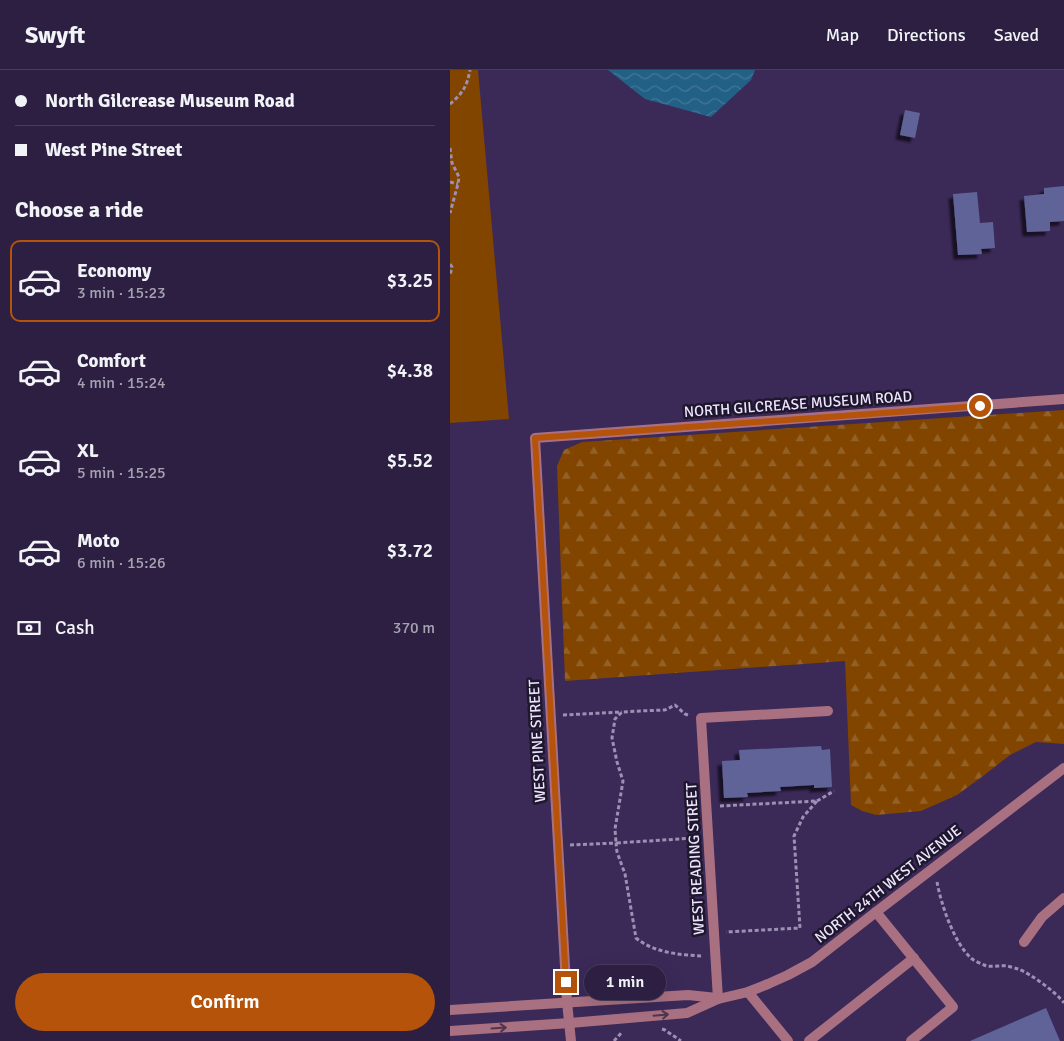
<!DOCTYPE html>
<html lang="en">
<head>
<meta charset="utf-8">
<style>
  :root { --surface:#2c1f42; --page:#382c4d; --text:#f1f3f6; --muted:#a6a2b2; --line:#483d5b; --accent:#b45309 }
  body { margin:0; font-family:Signika,sans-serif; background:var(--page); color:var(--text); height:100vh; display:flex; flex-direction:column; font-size:19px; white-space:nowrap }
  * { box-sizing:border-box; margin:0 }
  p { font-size:16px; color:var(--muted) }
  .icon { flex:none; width:28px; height:28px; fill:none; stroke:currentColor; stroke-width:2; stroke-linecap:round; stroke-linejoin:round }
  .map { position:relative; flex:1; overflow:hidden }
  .side { display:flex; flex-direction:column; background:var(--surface); width:450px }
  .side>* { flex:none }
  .top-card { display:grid; align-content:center; height:110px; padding:0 15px; background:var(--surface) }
  .end { position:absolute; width:22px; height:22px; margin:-11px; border:6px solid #b45309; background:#fff; box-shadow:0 0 0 2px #fff }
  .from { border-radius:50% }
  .bubble { position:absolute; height:35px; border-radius:18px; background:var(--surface); box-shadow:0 5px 20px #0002,0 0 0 1px var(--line); font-size:16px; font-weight:600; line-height:35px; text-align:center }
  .top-card b { display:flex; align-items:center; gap:18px; height:48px; font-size:19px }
  .top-card b+b { border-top:1px solid var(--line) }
  .top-card i { width:12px; height:12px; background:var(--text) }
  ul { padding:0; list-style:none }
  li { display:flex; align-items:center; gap:15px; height:82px; margin:0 10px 8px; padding:0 5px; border:2px solid transparent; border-radius:10px }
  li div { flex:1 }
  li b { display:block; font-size:19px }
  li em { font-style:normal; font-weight:600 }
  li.active { border-color:var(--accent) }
  li>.icon { width:45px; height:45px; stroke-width:1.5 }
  h2 { padding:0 15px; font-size:22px; line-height:60px }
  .pay { display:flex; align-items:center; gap:12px; height:55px; padding:0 15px; font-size:19px }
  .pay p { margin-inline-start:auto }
  .primary-button { display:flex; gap:10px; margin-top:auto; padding:10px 15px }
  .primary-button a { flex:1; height:58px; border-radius:30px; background:var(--accent); color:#fff; font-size:20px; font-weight:600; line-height:58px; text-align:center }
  header { display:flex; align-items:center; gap:30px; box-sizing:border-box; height:70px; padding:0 25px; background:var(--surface); border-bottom:1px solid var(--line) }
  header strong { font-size:24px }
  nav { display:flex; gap:28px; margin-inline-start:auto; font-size:18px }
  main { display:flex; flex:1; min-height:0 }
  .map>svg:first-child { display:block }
  .forest { fill:url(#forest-firs) }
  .park { fill:#814500 }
  .water { fill:url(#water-waves) }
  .building { fill:#5f6398; filter:url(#shadow) }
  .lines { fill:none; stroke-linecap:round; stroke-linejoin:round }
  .path { stroke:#9c90b3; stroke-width:3; stroke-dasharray:4 2.5; stroke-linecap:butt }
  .service { stroke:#a97081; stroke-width:10 }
  .minor { stroke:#a97081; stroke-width:10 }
  .tertiary { stroke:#a97081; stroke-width:10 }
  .oneway { stroke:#4f364a }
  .route { stroke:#b45309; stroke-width:6 }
  .labels { text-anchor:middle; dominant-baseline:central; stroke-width:5; stroke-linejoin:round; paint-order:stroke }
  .street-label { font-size:15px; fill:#ede5fe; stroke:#1f172d }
</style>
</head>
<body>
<header>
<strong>Swyft</strong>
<nav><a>Map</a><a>Directions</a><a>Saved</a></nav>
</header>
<main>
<section class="side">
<div class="top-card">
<b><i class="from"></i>North Gilcrease Museum Road</b>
<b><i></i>West Pine Street</b>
</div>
<h2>Choose a ride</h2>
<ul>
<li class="active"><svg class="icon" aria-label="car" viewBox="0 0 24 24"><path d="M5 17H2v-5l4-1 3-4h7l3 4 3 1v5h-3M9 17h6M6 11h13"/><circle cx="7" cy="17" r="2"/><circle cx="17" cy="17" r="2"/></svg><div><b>Economy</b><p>3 min · 15:23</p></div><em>$3.25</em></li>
<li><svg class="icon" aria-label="car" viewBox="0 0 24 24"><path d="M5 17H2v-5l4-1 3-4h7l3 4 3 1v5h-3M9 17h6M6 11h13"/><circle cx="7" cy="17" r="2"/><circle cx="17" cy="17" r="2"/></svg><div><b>Comfort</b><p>4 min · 15:24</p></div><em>$4.38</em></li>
<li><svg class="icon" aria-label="car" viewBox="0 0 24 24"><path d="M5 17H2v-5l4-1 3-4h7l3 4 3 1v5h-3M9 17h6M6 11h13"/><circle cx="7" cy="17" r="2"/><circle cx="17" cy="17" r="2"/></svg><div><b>XL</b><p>5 min · 15:25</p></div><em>$5.52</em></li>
<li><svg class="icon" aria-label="car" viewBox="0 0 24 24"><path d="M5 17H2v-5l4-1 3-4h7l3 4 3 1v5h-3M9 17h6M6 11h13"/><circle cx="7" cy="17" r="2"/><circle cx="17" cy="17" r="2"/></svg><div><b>Moto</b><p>6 min · 15:26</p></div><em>$3.72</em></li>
</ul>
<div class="pay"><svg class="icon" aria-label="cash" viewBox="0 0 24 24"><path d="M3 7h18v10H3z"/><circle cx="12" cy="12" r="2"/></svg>Cash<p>370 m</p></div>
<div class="primary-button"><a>Confirm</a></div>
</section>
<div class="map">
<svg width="614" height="971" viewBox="0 0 614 971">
  <defs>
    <pattern id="forest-firs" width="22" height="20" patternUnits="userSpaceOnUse" patternTransform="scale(1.25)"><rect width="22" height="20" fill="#814500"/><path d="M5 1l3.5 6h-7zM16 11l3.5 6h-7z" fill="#936026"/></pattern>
    <pattern id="water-waves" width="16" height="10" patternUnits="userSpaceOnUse" patternTransform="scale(1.25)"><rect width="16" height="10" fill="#236085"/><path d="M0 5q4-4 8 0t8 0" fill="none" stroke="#437797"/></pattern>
    <filter id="shadow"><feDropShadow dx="-4.5" dy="4.5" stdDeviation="1" flood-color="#0009"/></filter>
  </defs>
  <rect width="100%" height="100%" fill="#3b2958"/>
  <polygon class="forest" points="614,340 614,674 586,672 560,685 533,706 507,725 471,741 426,745 412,741 401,735 395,591 115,611 107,396 114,380 132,372"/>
  <polygon class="park" points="0,0 28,0 59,349 0,353"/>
  <polygon class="water" points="158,0 305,0 301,10 261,47 195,29"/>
  <g class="building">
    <polygon points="455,40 470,43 465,68 450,65"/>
    <polygon points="614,116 614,151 600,152 600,161 577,162 574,126 594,124 594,118"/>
    <polygon points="527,122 530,153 543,152 545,178 531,179 532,184 508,185 503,124"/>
    <polygon points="371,676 372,680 380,679 382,717 364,718 364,715 330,717 331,721 297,723 298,727 274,728 272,691 290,690 289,680"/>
    <polygon points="596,938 610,971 520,971"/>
  </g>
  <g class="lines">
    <g class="path">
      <path d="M0,34C13,23 17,16 20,0"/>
      <polyline points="0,78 2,93 9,107 8,114 0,143"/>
      <polyline points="0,112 8,114"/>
      <polyline points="0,194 2,197 0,205"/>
      <polyline points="113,645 172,642"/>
      <polyline points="238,645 235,644 225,635 215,640 190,641 172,642 165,649 162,668 167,692 173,711 165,759 166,773 245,768"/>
      <polyline points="367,731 384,721"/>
      <polyline points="270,736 367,731 353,747 344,766 350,858 276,862"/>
      <path d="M120,775L166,773L167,782L175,804L186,868C204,883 231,885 253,886"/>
      <path d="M487,812C491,834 504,873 521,888C524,891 530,893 534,895C541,898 550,895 557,896C561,897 565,898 568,899C580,903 607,923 614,933"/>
      <polyline points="212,959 215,960 231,971"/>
      <polyline points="164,971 172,962"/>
    </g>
    <g class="service">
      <polyline points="426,842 503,937 461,971"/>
      <polyline points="298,922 338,971"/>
      <polyline points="359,971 464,888"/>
    </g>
    <g class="minor">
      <polyline points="574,872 592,847 614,828"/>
      <polyline points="268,929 251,648 378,641"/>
      <polyline points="0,940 238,925 267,928"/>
      <polyline points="0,961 120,953 237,943 268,929 298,922 318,914 338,905 362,892 426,842 614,698"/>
    </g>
    <polyline class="tertiary" points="121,971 117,932 85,368 614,329"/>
  </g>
  <defs><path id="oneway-shaft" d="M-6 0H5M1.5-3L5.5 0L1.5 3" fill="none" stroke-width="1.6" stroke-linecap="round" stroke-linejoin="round" transform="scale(1.25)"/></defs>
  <g class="oneway">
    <use href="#oneway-shaft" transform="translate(211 945) rotate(-5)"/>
    <use href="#oneway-shaft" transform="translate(49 958) rotate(-4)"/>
  </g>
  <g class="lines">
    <polyline class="route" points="116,912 85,368 530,336"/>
  </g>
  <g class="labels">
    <g class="street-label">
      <text transform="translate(348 334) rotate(-4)">NORTH GILCREASE MUSEUM ROAD</text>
      <text transform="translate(87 671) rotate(-93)">WEST PINE STREET</text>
      <text transform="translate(245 789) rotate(-93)">WEST READING STREET</text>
      <text transform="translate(438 814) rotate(-38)">NORTH 24TH WEST AVENUE</text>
    </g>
  </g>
</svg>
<i class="end from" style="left:530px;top:336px"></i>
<i class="end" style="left:116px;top:912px"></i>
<div class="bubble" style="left:134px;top:895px;width:82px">1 min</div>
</div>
</main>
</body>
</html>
